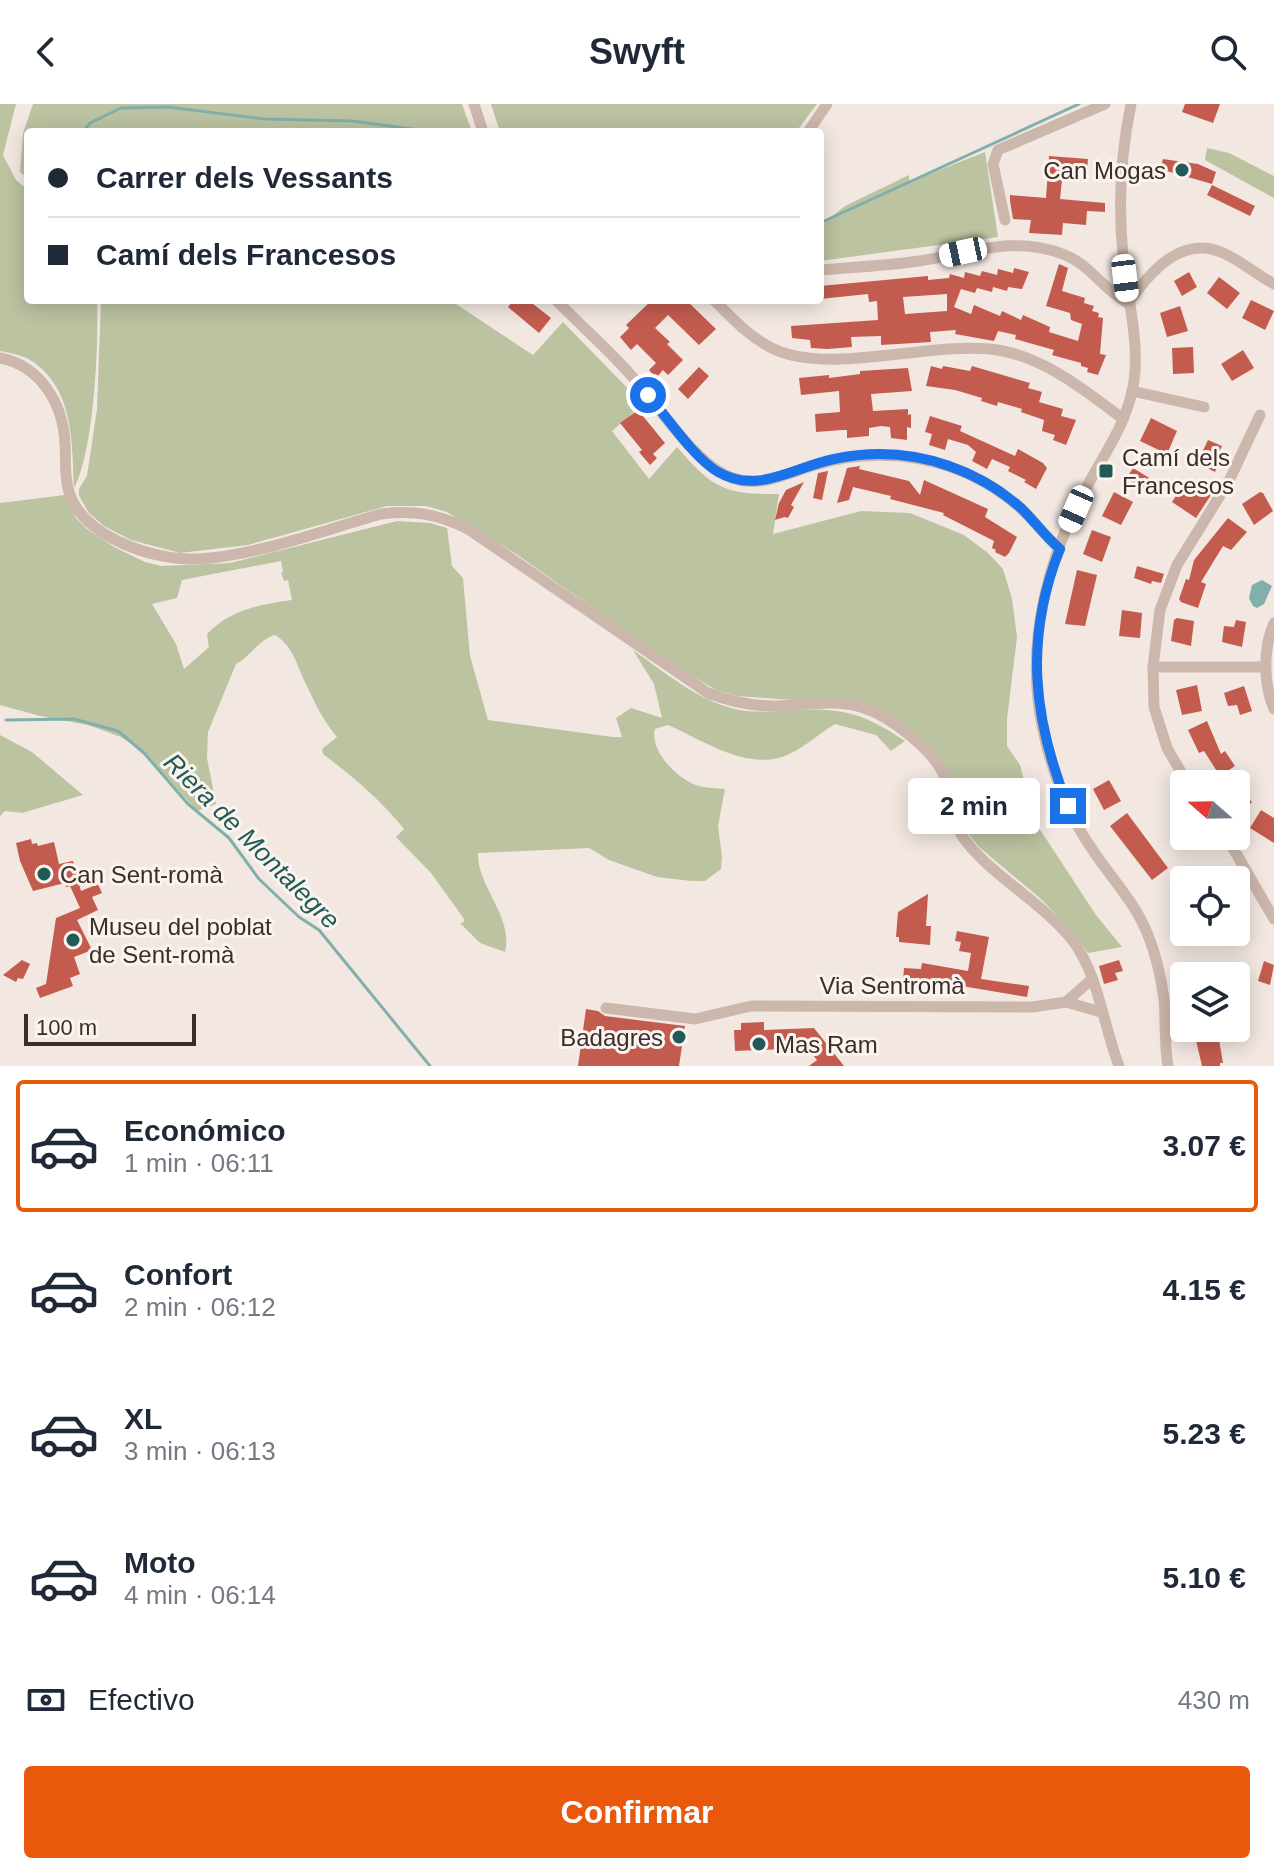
<!DOCTYPE html>
<html lang="es">
<head>
<meta charset="utf-8">
<style>
  :root { --surface:#fff; --page:#f6f6f7; --text:#1f2937; --muted:#747a83; --line:#e0e1e3; --accent:#ea580c }
  body { margin:0; font-family:Arial,sans-serif; background:var(--page); color:var(--text); height:100vh; display:flex; flex-direction:column; font-size:30px; white-space:nowrap }
  * { box-sizing:border-box; margin:0 }
  p { font-size:26px; color:var(--muted) }
  .icon { flex:none; width:44px; height:44px; fill:none; stroke:currentColor; stroke-width:2; stroke-linecap:round; stroke-linejoin:round }
  .map { position:relative; height:962px; overflow:hidden }
  .details { display:flex; flex-direction:column; background:var(--surface); flex:1 }
  .details>* { flex:none }
  .guide { position:absolute; left:24px; top:24px; width:800px; height:176px; border-radius:8px; box-shadow:0 4px 20px #0003; display:grid; align-content:center; height:176px; padding:0 24px; background:var(--surface) }
  .needle { width:52px; rotate:290deg }
  .fabs { position:absolute; left:1170px; top:666px; display:grid; gap:16px }
  .fabs a { display:grid; place-items:center; width:80px; height:80px; border-radius:8px; background:var(--surface); box-shadow:0 4px 20px #0003; font-size:40px }
  .scale { position:absolute; left:24px; bottom:20px; width:172px; box-sizing:border-box; padding-left:8px; border:4px solid #3a2e2b; border-top:0; font-size:22px; line-height:28px; white-space:nowrap; color:#3a2e2b; -webkit-text-stroke:6px #faf3ee; paint-order:stroke }
  .end { position:absolute; width:36px; height:36px; margin:-18px; border:10px solid #1a73e8; background:#fff; box-shadow:0 0 0 4px #fff }
  .from { border-radius:50% }
  .bubble { position:absolute; height:56px; border-radius:8px; background:var(--surface); box-shadow:0 4px 20px #0003; font-size:26px; font-weight:700; line-height:56px; text-align:center }
  .car { position:absolute; width:24px; height:48px; margin:-24px -12px; border-radius:10px; box-shadow:0 0 6px 2px #0007; background:linear-gradient(#fff 24%,#345 0 40%,#fff 0 76%,#345 0 86%,#fff 0) }
  .guide b { display:flex; align-items:center; gap:28px; height:76px; font-size:30px }
  .guide b+b { border-top:2px solid var(--line) }
  .guide i { width:20px; height:20px; background:var(--text) }
  ul { padding:14px 0 0; list-style:none }
  li { display:flex; align-items:center; gap:24px; height:132px; margin:0 16px 12px; padding:0 8px; border:4px solid transparent; border-radius:8px }
  li div { flex:1 }
  li b { display:block; font-size:30px }
  li em { font-style:normal; font-weight:700 }
  li.active { border-color:var(--accent) }
  li>.icon { width:72px; height:72px; stroke-width:1.5 }
  .pay { display:flex; align-items:center; gap:20px; height:88px; padding:0 24px; font-size:30px }
  .pay p { margin-inline-start:auto }
  .cta { display:flex; gap:16px; margin-top:auto; padding:16px 24px }
  .cta a { flex:1; height:92px; border-radius:8px; background:var(--accent); color:#fff; font-size:32px; font-weight:700; line-height:92px; text-align:center }
  header { display:flex; justify-content:space-between; align-items:center; height:104px; padding:0 24px; background:var(--surface); font-size:36px; font-weight:700 }
  .map>svg:first-child { display:block }
  .green { fill:#bcc3a1; fill-rule:evenodd }
  .water { fill:#81b0ac }
  .lines { fill:none; stroke-linecap:round; stroke-linejoin:round }
  .stream { stroke:#81b0ac; stroke-width:3 }
  .building { fill:#c35c4f; fill-rule:evenodd }
  .minor { stroke:#ccb7ad; stroke-width:11 }
  .route { stroke:#1a73e8; stroke-width:10 }
  .poi-dot { fill:#215b57; stroke:#faf3ee; stroke-width:3 }
  .labels { text-anchor:middle; dominant-baseline:central; stroke-width:6; stroke-linejoin:round; paint-order:stroke }
  .poi-label { font-size:24px; fill:#3a2e2b; stroke:#faf3ee; text-anchor:start }
  .street-label { font-size:24px; fill:#3a2e2b; stroke:#faf3ee }
  .water-label { font-size:26px; font-style:italic; fill:#215b57; stroke:#faf3ee }
</style>
</head>
<body>
<header><svg class="icon" aria-label="back" viewBox="0 0 24 24"><path d="M15 5l-7 7 7 7"/></svg>Swyft<svg class="icon" aria-label="search" viewBox="0 0 24 24"><circle cx="10" cy="10" r="6"/><path d="M15 15l6 6"/></svg></header>
<div class="map">
<svg width="1274" height="962" viewBox="0 0 1274 962">
  <rect width="100%" height="100%" fill="#f3e8e1"/>
  <g class="green">
    <path d="M0,0H16L3,51L16,76L28,86V196H97C99,239 94,349 74,384C72,339 74,283 30,256C22,251 10,249 0,247Z"/>
    <polygon points="33,0 462,0 472,28 28,28 28,75 20,68 23,29"/>
    <polygon points="491,0 817,0 796,28 500,28"/>
    <polygon points="1207,44 1229,49 1274,72 1274,94 1205,56"/>
    <polygon points="985,48 998,133 820,157 820,122 845,102 909,71 909,78"/>
    <path d="M101,196H450L533,251L563,218L643,300L612,327L649,375L677,343C712,384 725,391 779,390L773,430L861,407L910,409L964,431L988,449L1003,465L1012,495L1017,533L1007,615V642L1020,661L1035,718L1096,811L1122,843L1088,849L1073,828L1041,795L979,743L969,731L951,675L889,611L792,596L737,592L716,586L679,564L516,450L447,408L426,402H387L248,441L180,449L131,436L104,422L89,409L79,392V385L87,372L97,305Z"/>
    <path d="M65,391L76,414L87,425L116,444L145,458L161,462L230,459L397,417L430,419L447,424L452,462L463,474L470,552L488,616L613,633H622L616,614L631,604L662,614L654,580L633,546C666,569 699,598 740,606C758,609 777,607 796,606C843,603 867,611 905,637L891,647L876,631L835,620C818,630 801,647 782,653C744,665 702,636 668,621L655,625C649,647 679,677 699,682C707,684 716,684 725,685L718,722L722,753L721,765L705,777H691L657,773L609,756L589,744L478,749C477,783 514,813 505,848L480,839L460,819L464,818V815L431,769L396,733L404,725C380,695 353,673 323,650L322,645L337,633C323,617 314,597 305,578C296,560 294,543 275,531C258,536 251,552 236,560L208,628L207,654L216,700L197,707L145,649L121,633L88,621L40,612L0,601V399ZM281,457L283,468L281,469L284,477L288,476L292,496C261,500 230,506 207,530L209,543L184,565L176,540L152,500L177,494L182,476Z"/>
    <polygon points="0,631 32,648 83,691 22,709 5,707 0,712"/>
  </g>
  <polygon class="water" points="1262,476 1272,482 1264,500 1257,504 1253,502 1249,494 1252,481"/>
  <g class="lines">
    <g class="stream">
      <polyline points="83,28 90,19 121,4 168,3 265,15 352,17 434,28"/>
      <polyline points="820,119 1079,0"/>
      <polyline points="6,616 74,615 118,627 144,649 188,700 229,734 259,775 299,813 319,826 430,962"/>
    </g>
  </g>
  <g class="building">
    <polygon points="1185,0 1220,0 1213,19 1182,8"/>
    <polygon points="1049,52 1088,55 1086,77 1062,76 1060,95 1105,99 1105,108 1087,107 1086,121 1063,119 1062,131 1029,129 1031,116 1013,115 1010,97 1010,91 1046,94"/>
    <polygon points="1163,55 1198,60 1216,68 1212,80 1160,65"/>
    <polygon points="1212,81 1255,102 1250,112 1207,91"/>
    <path d="M1059,160L1068,164L1062,187L1085,194L1084,199L1094,202L1092,207L1099,209L1098,213L1103,214L1100,250L1106,251L1098,271L1087,268L1088,264L1081,262V259L1052,251L1054,246L1015,235L1016,231L998,227L994,237L955,230L956,226L930,228L931,238L881,241V232L851,233L852,243L827,245L811,244L810,236L792,234L791,222L878,216L877,197L869,198L868,190L820,195V182L928,172V176L949,174L950,170L964,174L965,168L980,172L982,167L997,171L998,165L1013,169L1014,164L1029,168L1022,185L1008,183L1007,187L993,183L992,188L977,184L975,189L961,185L954,203L971,210L974,201L1000,212L1002,207L1021,216L1023,211L1050,223L1049,228L1078,237L1082,220L1071,216L1070,209L1046,202ZM947,190V207L905,210L903,193Z"/>
    <polygon points="1189,168 1197,183 1182,192 1174,177"/>
    <polygon points="1219,173 1240,189 1227,205 1207,189"/>
    <polygon points="514,196 528,196 551,214 539,229 508,203"/>
    <polygon points="652,196 686,196 716,225 699,241 668,211 655,224 670,238 667,240 683,256 668,271 663,266 656,274 649,266 656,259 637,240 631,246 620,233 629,224 626,221"/>
    <polygon points="1251,196 1274,207 1265,226 1242,214"/>
    <polygon points="1180,202 1188,227 1167,233 1160,209"/>
    <polygon points="1193,243 1194,269 1173,270 1172,244"/>
    <polygon points="1243,246 1254,264 1232,277 1221,260"/>
    <polygon points="931,262 942,265 943,262 970,267 972,262 1030,279 1028,284 1042,288 1039,298 1063,305 1061,312 1076,316 1066,341 1053,336 1055,331 1042,327 1044,316 1021,308 1022,305 998,298 997,302 981,297 982,294 955,286 926,282"/>
    <polygon points="699,263 709,272 688,295 678,285"/>
    <polygon points="908,264 912,287 871,290 873,307 908,305 908,311 911,310 911,324 907,323 907,336 891,334 890,323 881,322 869,324 869,332 847,334 847,326 842,326 816,328 815,310 840,308 839,287 801,291 799,274 829,271 829,274 860,270 860,267"/>
    <polygon points="638,306 665,339 653,350 657,354 650,361 639,348 642,346 620,319"/>
    <polygon points="930,312 962,322 960,327 1015,352 1018,345 1043,359 1047,364 1036,385 1024,378 1026,376 1008,367 1010,363 992,355 987,365 972,357 976,348 968,341 948,335 945,346 929,341 932,330 925,328"/>
    <polygon points="1151,314 1177,327 1167,350 1140,337"/>
    <polygon points="1208,336 1222,342 1219,348 1223,350 1215,368 1197,359"/>
    <polygon points="860,362 859,365 909,377 920,391 924,376 988,405 985,413 1017,433 1009,449 1005,453 995,448 996,446 992,444 994,437 943,411 944,409 890,395 891,392 853,383 849,396 837,399 847,364"/>
    <polygon points="1133,364 1151,375 1144,386 1126,375"/>
    <polygon points="828,367 822,396 813,394 818,369"/>
    <polygon points="1187,375 1211,391 1196,414 1172,398"/>
    <polygon points="804,378 791,401 794,403 788,414 785,413 775,416 779,399 786,386"/>
    <polygon points="1114,388 1133,398 1121,421 1102,412"/>
    <polygon points="1260,388 1263,389 1273,407 1254,421 1242,400"/>
    <polygon points="1228,414 1247,428 1231,446 1223,442 1201,478 1206,480 1198,504 1181,498 1179,495 1186,475 1189,476 1194,456"/>
    <polygon points="1092,426 1111,433 1102,458 1083,450"/>
    <polygon points="1137,462 1164,470 1161,479 1152,477 1151,480 1134,474"/>
    <polygon points="1077,466 1097,471 1085,522 1065,520"/>
    <polygon points="1122,506 1142,509 1140,534 1119,532"/>
    <polygon points="1177,514 1194,517 1191,542 1171,537 1174,516"/>
    <polygon points="1236,516 1246,518 1242,543 1222,538 1224,522 1234,523"/>
    <polygon points="1197,581 1202,607 1182,611 1176,586"/>
    <polygon points="1244,582 1252,607 1240,611 1237,601 1228,602 1224,589"/>
    <polygon points="1207,617 1221,650 1225,647 1235,662 1220,672 1204,647 1199,649 1188,626"/>
    <polygon points="1109,676 1121,697 1104,706 1093,685"/>
    <polygon points="1236,681 1252,698 1236,713"/>
    <polygon points="1261,706 1274,714 1274,739 1250,724"/>
    <polygon points="1127,709 1168,764 1152,776 1110,722"/>
    <polygon points="31,735 32,740 37,739 38,742 54,738 59,760 73,757 81,787 98,780 102,789 92,793 98,806 77,816 92,846 74,853 80,870 70,874 73,882 40,894 36,884 46,880 56,814 80,804 70,782 66,783 65,779 33,787 20,757 16,739"/>
    <polygon points="928,790 926,822 931,822 930,841 899,838 899,833 896,833 898,808"/>
    <polygon points="957,827 989,833 981,875 1029,882 1027,893 920,875 919,878 903,877 904,864 921,865 922,859 968,867 971,849 959,847 961,838 955,837"/>
    <polygon points="22,856 30,860 23,875 18,874 16,878 3,871"/>
    <polygon points="1119,856 1123,867 1115,869 1118,876 1104,880 1099,862"/>
    <polygon points="1264,857 1274,861 1270,881 1258,877"/>
    <polygon points="586,905 598,907 605,912 685,922 679,962 578,962"/>
    <polygon points="764,918 764,926 814,924 844,962 809,962 817,956 804,940 783,941 784,945 735,947 734,926 741,926 741,919"/>
    <polygon points="1193,924 1217,924 1223,959 1220,959 1220,962 1202,962"/>
  </g>
  <g class="lines">
    <g class="minor">
      <polyline points="474,0 483,28"/>
      <path d="M1131,0C1121,49 1118,101 1123,151C1127,194 1141,241 1133,283C1126,319 1107,346 1090,377C1048,450 1025,538 1042,622C1051,665 1067,709 1092,745C1111,774 1135,798 1148,831C1156,851 1161,873 1164,895C1166,917 1164,940 1168,962"/>
      <polyline points="808,28 827,0"/>
      <polyline points="1005,116 993,60 998,46 1105,0"/>
      <path d="M820,166C853,163 886,162 919,157C969,150 1015,130 1065,151C1090,161 1105,187 1128,199"/>
      <path d="M556,196C580,221 606,243 629,269C656,298 694,359 730,373C759,385 784,370 812,362C883,340 959,352 1017,401C1033,414 1044,432 1060,445"/>
      <path d="M714,196C733,215 751,235 776,246C831,270 927,239 989,245C1039,249 1085,286 1123,315"/>
      <path d="M1128,199C1152,165 1186,126 1231,153C1246,161 1259,172 1274,180"/>
      <path d="M0,254C41,262 63,300 65,339C66,355 64,373 69,388C83,433 154,457 197,455C256,452 324,426 381,410C414,406 438,410 468,425L708,589C729,597 750,602 773,602C803,602 835,594 864,604C891,613 935,647 945,674C953,693 951,715 962,732C988,770 1043,798 1073,837C1099,872 1103,921 1119,962"/>
      <polyline points="1132,287 1204,303"/>
      <path d="M1274,519C1263,544 1263,579 1274,605"/>
      <polyline points="1153,563 1266,563"/>
      <polyline points="1188,680 1167,644 1154,603 1153,563 1160,506 1177,461 1229,377 1260,311"/>
      <polyline points="1226,732 1274,815"/>
      <polyline points="1066,898 1092,875"/>
      <polyline points="606,904 695,915 751,902 1033,903 1066,898 1101,908"/>
    </g>
  </g>
  <g class="lines">
    <path class="route" d="M648,291C667,313 694,354 718,368C758,391 794,363 834,355C872,347 912,349 949,362C975,371 1001,386 1022,405C1035,418 1046,433 1060,445C1024,534 1033,615 1068,702"/>
  </g>
  <g class="poi-dot">
    <circle cx="1182" cy="66" r="8"/>
    <rect x="1098" y="359" width="16" height="16" rx="4"/>
    <circle cx="44" cy="770" r="8"/>
    <circle cx="73" cy="836" r="8"/>
    <circle cx="679" cy="933" r="8"/>
    <circle cx="759" cy="940" r="8"/>
  </g>
  <g class="labels">
    <g class="poi-label">
      <text x="1166" y="66" text-anchor="end">Can Mogas</text>
      <text x="1122" y="353">Camí dels<tspan x="1122" dy="28">Francesos</tspan></text>
      <text x="60" y="770">Can Sent-romà</text>
      <text x="89" y="822">Museu del poblat<tspan x="89" dy="28">de Sent-romà</tspan></text>
      <text x="663" y="933" text-anchor="end">Badagres</text>
      <text x="775" y="940">Mas Ram</text>
    </g>
    <g class="street-label">
      <text x="892" y="881">Via Sentromà</text>
    </g>
    <g class="water-label">
      <text transform="translate(252 737) rotate(45)">Riera de Montalegre</text>
    </g>
  </g>
</svg>
<div class="fabs">
<a><svg class="needle" viewBox="-14 -14 28 28"><path d="M0-13l5 13h-10z" fill="#e53935"/><path d="M0 13l5-13h-10z" fill="#747a83"/></svg></a>
<a><svg class="icon" aria-label="locate" viewBox="0 0 24 24"><circle cx="12" cy="12" r="6"/><path d="M12 2v4M12 18v4M2 12h4M18 12h4"/></svg></a>
<a><svg class="icon" aria-label="layers" viewBox="0 0 24 24"><path d="M12 4l9 5-9 5-9-5zM3 14l9 5 9-5"/></svg></a>
</div>
<div class="scale">100 m</div>
<i class="end from" style="left:648px;top:291px"></i>
<i class="end" style="left:1068px;top:702px"></i>
<div class="bubble" style="left:908px;top:674px;width:132px">2 min</div>
<i class="car" style="left:963px;top:148px;rotate:258deg"></i>
<i class="car" style="left:1125px;top:174px;rotate:173deg"></i>
<i class="car" style="left:1076px;top:405px;rotate:204deg"></i>
<div class="guide">
<b><i class="from"></i>Carrer dels Vessants</b>
<b><i></i>Camí dels Francesos</b>
</div>
</div>
<section class="details">
<ul>
<li class="active"><svg class="icon" aria-label="car" viewBox="0 0 24 24"><path d="M5 17H2v-5l4-1 3-4h7l3 4 3 1v5h-3M9 17h6M6 11h13"/><circle cx="7" cy="17" r="2"/><circle cx="17" cy="17" r="2"/></svg><div><b>Económico</b><p>1 min · 06:11</p></div><em>3.07 €</em></li>
<li><svg class="icon" aria-label="car" viewBox="0 0 24 24"><path d="M5 17H2v-5l4-1 3-4h7l3 4 3 1v5h-3M9 17h6M6 11h13"/><circle cx="7" cy="17" r="2"/><circle cx="17" cy="17" r="2"/></svg><div><b>Confort</b><p>2 min · 06:12</p></div><em>4.15 €</em></li>
<li><svg class="icon" aria-label="car" viewBox="0 0 24 24"><path d="M5 17H2v-5l4-1 3-4h7l3 4 3 1v5h-3M9 17h6M6 11h13"/><circle cx="7" cy="17" r="2"/><circle cx="17" cy="17" r="2"/></svg><div><b>XL</b><p>3 min · 06:13</p></div><em>5.23 €</em></li>
<li><svg class="icon" aria-label="car" viewBox="0 0 24 24"><path d="M5 17H2v-5l4-1 3-4h7l3 4 3 1v5h-3M9 17h6M6 11h13"/><circle cx="7" cy="17" r="2"/><circle cx="17" cy="17" r="2"/></svg><div><b>Moto</b><p>4 min · 06:14</p></div><em>5.10 €</em></li>
</ul>
<div class="pay"><svg class="icon" aria-label="cash" viewBox="0 0 24 24"><path d="M3 7h18v10H3z"/><circle cx="12" cy="12" r="2"/></svg>Efectivo<p>430 m</p></div>
<div class="cta"><a>Confirmar</a></div>
</section>
</body>
</html>
